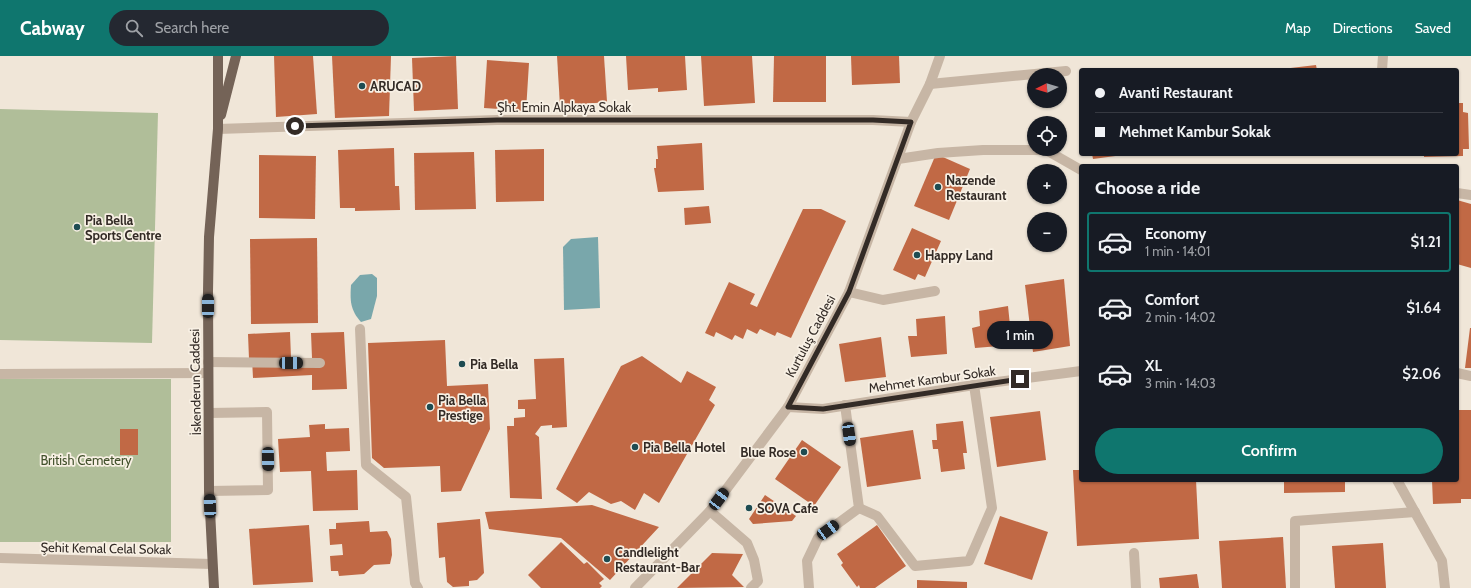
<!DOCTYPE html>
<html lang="en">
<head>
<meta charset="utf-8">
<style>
  :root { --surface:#171b24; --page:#242831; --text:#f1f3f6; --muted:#9ea1a6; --line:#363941; --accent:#0f766e }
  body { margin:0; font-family:Cabin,sans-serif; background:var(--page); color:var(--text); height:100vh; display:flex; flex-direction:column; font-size:15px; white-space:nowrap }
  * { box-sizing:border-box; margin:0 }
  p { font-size:13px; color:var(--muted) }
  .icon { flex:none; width:22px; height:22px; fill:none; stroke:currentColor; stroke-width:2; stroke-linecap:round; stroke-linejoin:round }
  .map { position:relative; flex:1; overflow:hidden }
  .drawer { position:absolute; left:1079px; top:108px; width:380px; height:318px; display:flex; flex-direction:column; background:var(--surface); border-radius:4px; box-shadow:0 1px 3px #0004 }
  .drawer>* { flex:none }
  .banner { position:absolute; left:1079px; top:12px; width:380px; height:88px; border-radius:4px; box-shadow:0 1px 3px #0004; display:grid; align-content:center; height:88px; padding:0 16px; background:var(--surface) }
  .needle { width:26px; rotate:265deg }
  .fabs { position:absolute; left:1027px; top:12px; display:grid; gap:8px }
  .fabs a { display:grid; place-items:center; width:40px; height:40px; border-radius:50%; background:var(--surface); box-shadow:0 1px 3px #0004; font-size:20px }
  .end { position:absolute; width:18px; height:18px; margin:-9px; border:5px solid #332b26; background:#fff; box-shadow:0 0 0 2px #fff }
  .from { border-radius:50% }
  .bubble { position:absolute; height:28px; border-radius:14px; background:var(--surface); box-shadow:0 1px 3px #0004; font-size:13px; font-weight:600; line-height:28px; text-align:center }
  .car { position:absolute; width:12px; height:24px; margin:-12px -6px; border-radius:5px; box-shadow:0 0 3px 1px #0007; background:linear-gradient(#222 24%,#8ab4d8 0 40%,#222 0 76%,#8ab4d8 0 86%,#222 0) }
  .banner b { display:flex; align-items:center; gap:14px; height:38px; font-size:15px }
  .banner b+b { border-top:1px solid var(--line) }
  .banner i { width:10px; height:10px; background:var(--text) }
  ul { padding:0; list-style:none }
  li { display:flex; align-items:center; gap:12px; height:60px; margin:0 8px 6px; padding:0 8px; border:2px solid transparent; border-radius:4px }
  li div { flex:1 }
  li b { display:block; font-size:15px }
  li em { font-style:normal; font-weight:600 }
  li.active { border-color:var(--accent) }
  li>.icon { width:36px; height:36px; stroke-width:1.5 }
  h2 { padding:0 16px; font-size:18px; line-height:48px }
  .action { display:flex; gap:8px; margin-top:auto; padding:8px 16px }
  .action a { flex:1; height:46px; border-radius:24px; background:var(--accent); color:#fff; font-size:16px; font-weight:600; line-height:46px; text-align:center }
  header { display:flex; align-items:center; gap:24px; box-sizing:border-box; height:56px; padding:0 20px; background:var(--accent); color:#fff }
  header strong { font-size:19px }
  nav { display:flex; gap:22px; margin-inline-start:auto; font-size:14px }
  .search { width:280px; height:36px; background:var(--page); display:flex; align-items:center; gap:10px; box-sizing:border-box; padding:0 14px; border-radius:22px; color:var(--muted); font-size:15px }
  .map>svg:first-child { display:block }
  .green { fill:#b0be99 }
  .water { fill:#79a7ab }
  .building { fill:#c16945 }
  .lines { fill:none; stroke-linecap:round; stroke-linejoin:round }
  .minor { stroke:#c7b6a5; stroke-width:10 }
  .major { stroke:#746357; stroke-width:10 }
  .route { stroke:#332b26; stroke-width:5 }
  .poi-dot { fill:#1e4c52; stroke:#f8f0e4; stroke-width:1.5 }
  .labels { text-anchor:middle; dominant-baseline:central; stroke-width:3.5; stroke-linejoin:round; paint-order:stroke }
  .poi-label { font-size:13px; font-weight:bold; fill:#332b26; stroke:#f8f0e4; text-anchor:start }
  .street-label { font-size:13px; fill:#332b26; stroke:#f8f0e4 }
  .park-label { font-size:13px; fill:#41502b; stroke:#f8f0e4 }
</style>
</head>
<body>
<header>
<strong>Cabway</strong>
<div class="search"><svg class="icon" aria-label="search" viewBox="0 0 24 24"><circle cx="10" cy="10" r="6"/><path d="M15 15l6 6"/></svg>Search here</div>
<nav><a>Map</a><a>Directions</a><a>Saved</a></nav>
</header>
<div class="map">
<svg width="1471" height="532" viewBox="0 0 1471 532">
  <rect width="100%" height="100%" fill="#f0e6d8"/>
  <g class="green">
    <polygon points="0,53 158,57 152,287 0,284"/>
    <rect x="0" y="323" width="171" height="163"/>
  </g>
  <g class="water">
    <polygon points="598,181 600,252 564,254 563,191 571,183"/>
    <path d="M372,218L377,222V240L371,263L361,266C350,254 350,244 351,229L360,219Z"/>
  </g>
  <g class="building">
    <polygon points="274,0 313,0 317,58 276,61"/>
    <polygon points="332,0 391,0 389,60 335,62"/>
    <polygon points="456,0 458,53 414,55 412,2"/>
    <polygon points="557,0 604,0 607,46 560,50"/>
    <polygon points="626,0 685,0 687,34 658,36 658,32 628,34"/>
    <polygon points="701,0 752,0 755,47 704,50"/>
    <polygon points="774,0 826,0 826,46 773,46"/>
    <polygon points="851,0 899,0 900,27 852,29"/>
    <polygon points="487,4 529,7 526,55 484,52"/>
    <polygon points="1316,9 1317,14 1282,14 1282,13"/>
    <polygon points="1457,47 1463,47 1463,56 1468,57 1469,93 1463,93 1463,100 1424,101 1424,98 1457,98"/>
    <polygon points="702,87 704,134 658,136 654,112 656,112 656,103 658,103 657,90"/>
    <polygon points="394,92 395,130 399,130 400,154 355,155 355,152 340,152 338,94"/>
    <polygon points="544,93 544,145 496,146 495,94"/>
    <polygon points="474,96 476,153 415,154 414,97"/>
    <polygon points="936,98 970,113 949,164 914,150"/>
    <polygon points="1092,98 1123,98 1123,99 1093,103"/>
    <polygon points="259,99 316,100 315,163 259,162"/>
    <polygon points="1457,144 1471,148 1471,212 1457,208"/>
    <polygon points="709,150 711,167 685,169 684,152"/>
    <polygon points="803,153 821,153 846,165 791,282 777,276 775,280 760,273 757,278 747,273 743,283 735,279 732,284 716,276 714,281 705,277 729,226 755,238 750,248 757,251"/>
    <polygon points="912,172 941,185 925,221 918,218 915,224 893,214"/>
    <polygon points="317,182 318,267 251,268 250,183"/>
    <polygon points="1064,223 1070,290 1033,296 1025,229"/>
    <polygon points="1008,250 1012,289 975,292 972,272 980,270 979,255"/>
    <polygon points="945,260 947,298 911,301 908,280 917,280 916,263"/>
    <polygon points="1470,272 1471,272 1471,312 1465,312"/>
    <polygon points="290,276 291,302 312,302 311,277 344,276 347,333 312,334 312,319 253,322 252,303 249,303 248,278"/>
    <polygon points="881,281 886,321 845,326 839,288"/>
    <polygon points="445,284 447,330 488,328 490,373 461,435 441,436 440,410 384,412 372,402 368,287"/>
    <polygon points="642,300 681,327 687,315 716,331 709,344 715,349 659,447 644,437 635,454 621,445 611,448 589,436 577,447 556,433 621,310"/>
    <polygon points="564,302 567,371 552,372 552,369 541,370 535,378 539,381 542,443 510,442 507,370 514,370 514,362 525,361 525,353 518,353 518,344 536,343 534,303"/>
    <polygon points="1457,354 1471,354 1471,443 1461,443 1461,447 1433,448 1432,424 1457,424"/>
    <polygon points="1040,355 1046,404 997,411 990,361"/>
    <polygon points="963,365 967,397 963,397 965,413 941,416 938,393 933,393 932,384 937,384 936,368"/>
    <polygon points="325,368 325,373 349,372 350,395 326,396 327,415 357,414 358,454 313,455 311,415 280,416 278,383 310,381 309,369"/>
    <rect x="120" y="373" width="18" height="26"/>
    <polygon points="913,374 921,423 867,431 860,382"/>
    <polygon points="802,384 841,411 814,450 775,423"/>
    <polygon points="1073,414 1081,414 1081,424 1196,424 1199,483 1077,490"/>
    <polygon points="1284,424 1345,424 1345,436 1284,437"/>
    <polygon points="765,439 796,460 792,465 753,468 749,463"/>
    <polygon points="592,449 659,471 610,524 561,482 489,473 485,456"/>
    <polygon points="1000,460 1048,476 1032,524 984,508"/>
    <polygon points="480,463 484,517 477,524 469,525 469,530 453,531 447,526 445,501 439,502 437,467"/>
    <polygon points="369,465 370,476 387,475 391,483 392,499 390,508 374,509 364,518 339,520 338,515 331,515 330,500 343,499 342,488 330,489 329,473 336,473 336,467"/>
    <polygon points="309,469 313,526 253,529 249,473"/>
    <polygon points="877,469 906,510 875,532 860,532 859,529 857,531 841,509 843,507 837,498"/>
    <polygon points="1283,481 1286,532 1222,532 1219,485"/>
    <polygon points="561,486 584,508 587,506 604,523 599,527 602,530 600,532 541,532 528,519"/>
    <polygon points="1383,487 1386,532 1335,532 1332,490"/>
    <polygon points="712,497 743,498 732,519 744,531 677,532"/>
    <polygon points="1197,518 1199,532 1160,532 1159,522"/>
    <polygon points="917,524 967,526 967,532 917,532"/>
  </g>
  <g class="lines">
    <g class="minor">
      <polyline points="1382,14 1383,0"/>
      <polyline points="930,28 1066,15"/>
      <polyline points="218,73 497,64 873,64 911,66"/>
      <polyline points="898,103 938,97 983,94 1046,94 1081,114"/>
      <polyline points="1457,137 1471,139"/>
      <polyline points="849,236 883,244 935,235"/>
      <polyline points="360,273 366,409 406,441 415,527 418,532"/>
      <polyline points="208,306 320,307"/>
      <polyline points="1457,317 1471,320"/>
      <polyline points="0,318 208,317"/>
      <polyline points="788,351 823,353 974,329 1081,315"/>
      <polyline points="1397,424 1442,505 1445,532"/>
      <polyline points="209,435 268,434 267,356 209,357"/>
      <polyline points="859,452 877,460 915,510 969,505 992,452 974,329"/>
      <polyline points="710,455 747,487 754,504 758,525 751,532"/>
      <polyline points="1134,497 1136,532"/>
      <polyline points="0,502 212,508"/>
      <polyline points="635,532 710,455 788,351 849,236 911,66 930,28 940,0"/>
      <polyline points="809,532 807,505 818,482 859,452 845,349"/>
      <polyline points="1295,532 1295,465 1415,456"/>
    </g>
    <g class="major">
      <polyline points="221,59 236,0"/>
      <polyline points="214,532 209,435 208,236 209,181 218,73 218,0"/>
    </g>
  </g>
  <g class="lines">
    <polyline class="route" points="295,70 497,64 873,64 911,66 849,236 788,351 823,353 1020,323"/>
  </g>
  <g class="poi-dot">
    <circle cx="362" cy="30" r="4"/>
    <circle cx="938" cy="131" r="4"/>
    <circle cx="77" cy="171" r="4"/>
    <circle cx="917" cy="199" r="4"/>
    <circle cx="462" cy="308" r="4"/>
    <circle cx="430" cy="351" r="4"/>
    <circle cx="635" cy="391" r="4"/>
    <circle cx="804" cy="396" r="4"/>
    <circle cx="749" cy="452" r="4"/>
    <circle cx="607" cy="503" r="4"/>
  </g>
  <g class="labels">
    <g class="poi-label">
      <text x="370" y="30">ARUCAD</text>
      <text x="946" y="124">Nazende<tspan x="946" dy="15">Restaurant</tspan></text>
      <text x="85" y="164">Pia Bella<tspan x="85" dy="15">Sports Centre</tspan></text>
      <text x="925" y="199">Happy Land</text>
      <text x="470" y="308">Pia Bella</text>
      <text x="438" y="344">Pia Bella<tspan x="438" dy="15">Prestige</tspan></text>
      <text x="643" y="391">Pia Bella Hotel</text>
      <text x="796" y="396" text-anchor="end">Blue Rose</text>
      <text x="757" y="452">SOVA Cafe</text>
      <text x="615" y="496">Candlelight<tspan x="615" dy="15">Restaurant-Bar</tspan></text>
    </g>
    <g class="street-label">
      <text x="564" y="51">Şht. Emin Alpkaya Sokak</text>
      <text transform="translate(810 280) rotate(-62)">Kurtuluş Caddesi</text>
      <text transform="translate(932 323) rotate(-8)">Mehmet Kambur Sokak</text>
      <text transform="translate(195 326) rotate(-91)">İskenderun Caddesi</text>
      <text transform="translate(106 492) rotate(1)">Şehit Kemal Celal Sokak</text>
    </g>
    <g class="park-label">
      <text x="86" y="404">British Cemetery</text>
    </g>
  </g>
</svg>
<div class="fabs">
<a><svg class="needle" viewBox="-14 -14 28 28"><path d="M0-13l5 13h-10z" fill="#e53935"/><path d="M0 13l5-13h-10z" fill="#9ea1a6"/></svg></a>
<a><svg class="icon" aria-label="locate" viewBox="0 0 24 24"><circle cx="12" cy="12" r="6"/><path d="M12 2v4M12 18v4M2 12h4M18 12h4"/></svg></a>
<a>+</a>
<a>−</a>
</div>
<i class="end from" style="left:295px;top:70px"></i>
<i class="end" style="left:1020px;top:323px"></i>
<div class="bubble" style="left:987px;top:265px;width:66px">1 min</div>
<i class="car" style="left:208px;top:250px;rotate:0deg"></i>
<i class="car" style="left:291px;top:307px;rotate:90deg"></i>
<i class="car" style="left:849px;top:378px;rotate:172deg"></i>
<i class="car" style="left:268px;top:403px;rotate:179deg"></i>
<i class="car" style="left:719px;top:443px;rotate:37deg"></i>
<i class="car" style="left:210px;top:450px;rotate:358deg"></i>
<i class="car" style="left:828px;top:474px;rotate:54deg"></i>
<div class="banner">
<b><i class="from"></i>Avanti Restaurant</b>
<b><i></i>Mehmet Kambur Sokak</b>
</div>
<section class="drawer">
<h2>Choose a ride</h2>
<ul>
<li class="active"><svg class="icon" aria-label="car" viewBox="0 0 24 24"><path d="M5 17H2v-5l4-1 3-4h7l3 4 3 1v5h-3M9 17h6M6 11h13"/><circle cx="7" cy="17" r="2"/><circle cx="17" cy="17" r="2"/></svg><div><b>Economy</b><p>1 min · 14:01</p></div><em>$1.21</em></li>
<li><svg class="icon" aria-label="car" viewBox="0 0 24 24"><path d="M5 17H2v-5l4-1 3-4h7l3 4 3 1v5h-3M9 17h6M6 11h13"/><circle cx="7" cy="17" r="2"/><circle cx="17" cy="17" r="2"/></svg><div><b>Comfort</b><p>2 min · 14:02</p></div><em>$1.64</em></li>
<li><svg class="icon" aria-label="car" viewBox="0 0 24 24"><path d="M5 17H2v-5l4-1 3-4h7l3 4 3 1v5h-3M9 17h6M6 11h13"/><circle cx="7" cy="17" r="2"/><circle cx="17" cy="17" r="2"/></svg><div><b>XL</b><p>3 min · 14:03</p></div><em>$2.06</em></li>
</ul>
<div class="action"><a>Confirm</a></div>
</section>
</div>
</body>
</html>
